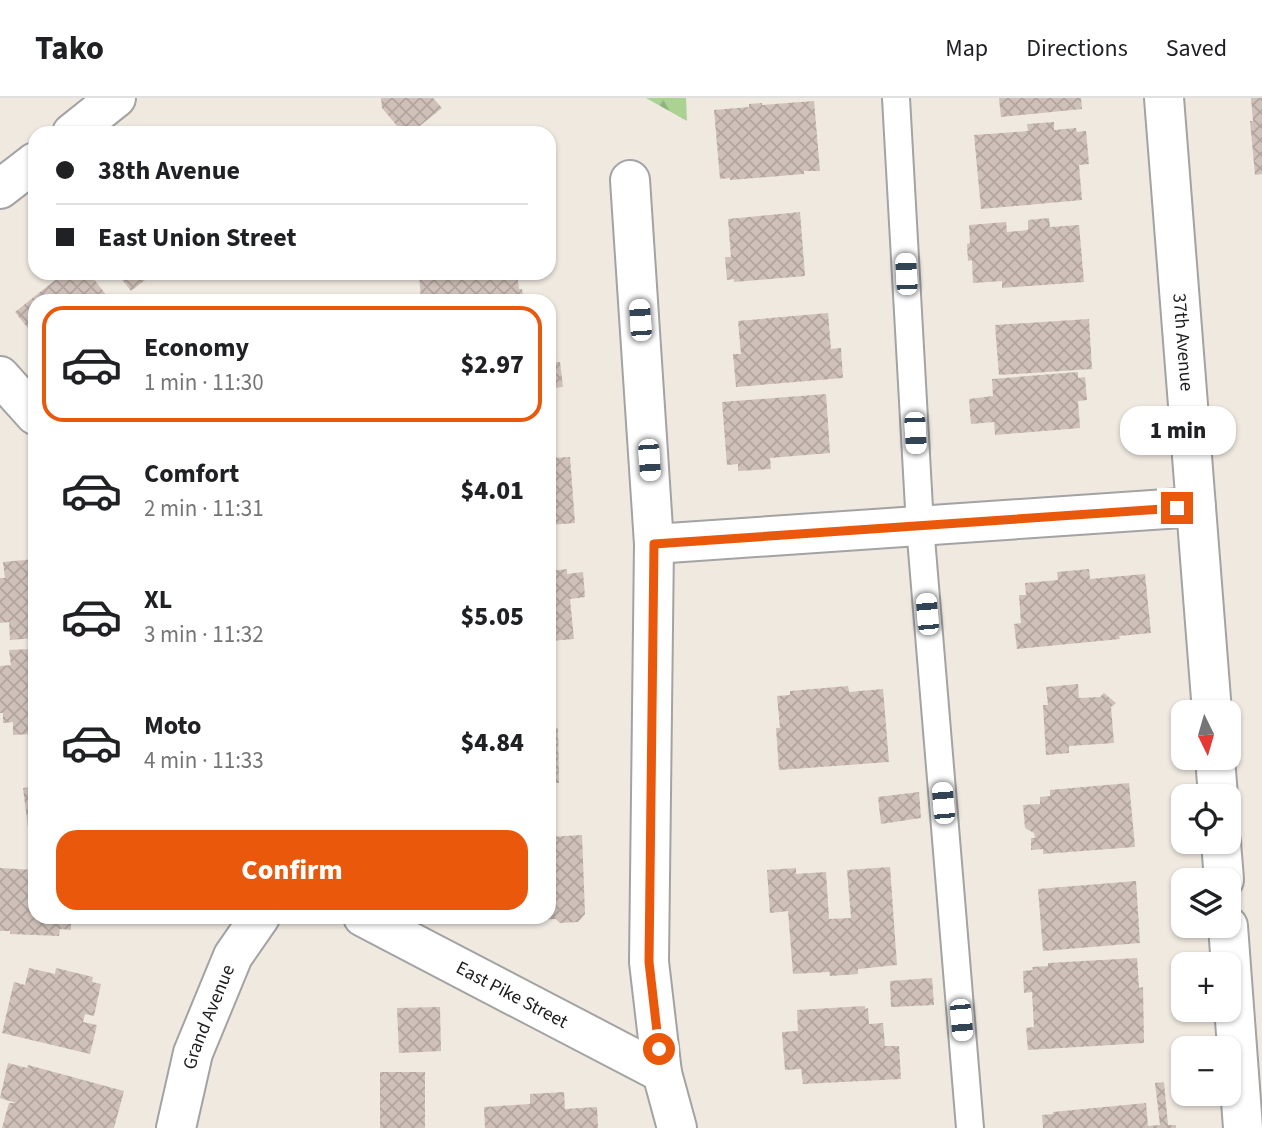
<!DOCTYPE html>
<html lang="en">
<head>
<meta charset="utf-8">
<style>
  :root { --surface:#fff; --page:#f6f6f6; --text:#202124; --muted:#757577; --line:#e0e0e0; --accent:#ea580c }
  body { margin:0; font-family:"Source Sans 3",sans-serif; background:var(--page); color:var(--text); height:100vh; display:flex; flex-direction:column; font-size:26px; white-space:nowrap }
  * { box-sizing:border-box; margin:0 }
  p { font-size:23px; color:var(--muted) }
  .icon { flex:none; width:38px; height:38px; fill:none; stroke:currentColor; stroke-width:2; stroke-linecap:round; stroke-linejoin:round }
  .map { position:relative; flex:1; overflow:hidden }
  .drawer { position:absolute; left:28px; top:196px; width:528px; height:630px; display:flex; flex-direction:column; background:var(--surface); border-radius:21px; box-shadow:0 2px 5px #0004 }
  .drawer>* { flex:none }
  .guide { position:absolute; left:28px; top:28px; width:528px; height:154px; border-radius:21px; box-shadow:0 2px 5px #0004; display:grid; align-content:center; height:154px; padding:0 28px; background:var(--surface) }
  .needle { width:46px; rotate:175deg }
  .tools { position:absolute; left:1171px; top:602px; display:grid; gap:14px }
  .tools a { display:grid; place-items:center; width:70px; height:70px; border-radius:14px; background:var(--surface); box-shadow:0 2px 5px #0004; font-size:35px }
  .end { position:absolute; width:32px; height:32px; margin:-16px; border:9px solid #ea580c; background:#fff; box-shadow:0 0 0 4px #fff }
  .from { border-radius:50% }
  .bubble { position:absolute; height:49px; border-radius:21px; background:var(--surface); box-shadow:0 2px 5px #0004; font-size:23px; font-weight:800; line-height:49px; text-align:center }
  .car { position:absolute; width:21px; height:42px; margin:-21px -10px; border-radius:9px; box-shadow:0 0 5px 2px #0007; background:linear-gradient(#fff 24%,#345 0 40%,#fff 0 76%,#345 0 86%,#fff 0) }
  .guide b { display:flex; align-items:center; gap:24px; height:66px; font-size:26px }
  .guide b+b { border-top:2px solid var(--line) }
  .guide i { width:18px; height:18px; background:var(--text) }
  ul { padding:12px 0 0; list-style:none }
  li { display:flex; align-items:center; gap:21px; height:116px; margin:0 14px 10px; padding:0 14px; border:4px solid transparent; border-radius:21px }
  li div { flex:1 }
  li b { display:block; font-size:26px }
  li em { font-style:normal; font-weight:800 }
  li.on { border-color:var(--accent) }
  li>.icon { width:63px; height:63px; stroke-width:1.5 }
  .button { display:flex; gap:14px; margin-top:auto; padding:14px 28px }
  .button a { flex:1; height:80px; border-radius:21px; background:var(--accent); color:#fff; font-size:28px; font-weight:800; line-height:80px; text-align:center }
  header { display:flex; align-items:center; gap:42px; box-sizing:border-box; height:98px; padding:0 35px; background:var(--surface); border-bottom:2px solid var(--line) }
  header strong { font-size:33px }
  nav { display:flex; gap:38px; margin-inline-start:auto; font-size:24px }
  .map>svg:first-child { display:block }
  .forest { fill:url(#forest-firs) }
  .building { fill:url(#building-cross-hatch) }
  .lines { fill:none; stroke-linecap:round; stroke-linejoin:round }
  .service-casing { stroke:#a3a3a3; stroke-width:30 }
  .minor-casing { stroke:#a3a3a3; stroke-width:42 }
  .service { stroke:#fff; stroke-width:26 }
  .minor { stroke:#fff; stroke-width:38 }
  .route { stroke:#ea580c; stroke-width:9 }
  .labels { text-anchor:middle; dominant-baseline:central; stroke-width:7; stroke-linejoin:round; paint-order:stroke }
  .street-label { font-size:19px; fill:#1c1c1c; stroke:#fff }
</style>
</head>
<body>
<header>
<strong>Tako</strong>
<nav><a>Map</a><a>Directions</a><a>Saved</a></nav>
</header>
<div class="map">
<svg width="1262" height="1030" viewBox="0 0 1262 1030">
  <defs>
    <pattern id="forest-firs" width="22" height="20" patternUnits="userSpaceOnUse" patternTransform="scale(1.75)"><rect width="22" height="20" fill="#aad291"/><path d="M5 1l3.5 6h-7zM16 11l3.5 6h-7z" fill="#92b47c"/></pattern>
    <pattern id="building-cross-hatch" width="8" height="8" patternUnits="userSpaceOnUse" patternTransform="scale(1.75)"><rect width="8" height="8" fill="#cfc1b9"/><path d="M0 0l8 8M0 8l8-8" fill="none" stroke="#b1a59e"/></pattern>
  </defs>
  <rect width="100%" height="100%" fill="#efe9e0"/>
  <polygon class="forest" points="646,0 686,0 687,23"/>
  <g class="building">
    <polygon points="381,0 433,0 442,10 411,35 403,35 382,10"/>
    <polygon points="999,0 1081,0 1082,11 1001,19"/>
    <polygon points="1251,0 1262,0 1262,76 1255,77 1250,23 1253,23"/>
    <polygon points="814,3 820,73 804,73 804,76 730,82 730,80 720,81 714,12 749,9 749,6 762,5 762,7"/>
    <polygon points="1054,24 1054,32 1076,30 1077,34 1086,33 1089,66 1079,67 1082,102 981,111 974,37 1028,33 1027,26"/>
    <polygon points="800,114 805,178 734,184 734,181 727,182 725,159 731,159 728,121"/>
    <polygon points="1049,120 1050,129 1079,127 1084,184 1002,190 1002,183 973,185 972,162 968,163 967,146 970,145 969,127 1006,124 1007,134 1028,132 1028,122"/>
    <polygon points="64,175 89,175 111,203 35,203 35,239 15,214"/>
    <polygon points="117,175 154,175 131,193"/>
    <polygon points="419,175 517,175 519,191 522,191 524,203 421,203"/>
    <polygon points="828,215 831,251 841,250 843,280 736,289 733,256 741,256 738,223"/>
    <polygon points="1089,221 1092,271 999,277 995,227"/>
    <polygon points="560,264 563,289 553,290 556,318 550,319 550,265"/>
    <polygon points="1078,274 1078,280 1085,279 1087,302 1078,303 1080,330 995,337 994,324 971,326 969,301 993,298 992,281"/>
    <polygon points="826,296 830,355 770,360 771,371 738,373 738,366 727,367 722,304"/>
    <polygon points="570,359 575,425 550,427 550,360"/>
    <polygon points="35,461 35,540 10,542 9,524 0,525 0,480 5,480 3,464"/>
    <polygon points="567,471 567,476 583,474 585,499 570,501 574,541 550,543 550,473"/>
    <polygon points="1089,471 1090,481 1145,476 1151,535 1119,538 1120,541 1017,551 1014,526 1021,525 1019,497 1026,497 1025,485 1058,482 1057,474"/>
    <polygon points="35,551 35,636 13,637 13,624 3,625 3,615 0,615 0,568 11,567 9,552"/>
    <polygon points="1078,586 1079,600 1100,599 1104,595 1116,605 1111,609 1114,645 1069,648 1069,655 1046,657 1043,607 1048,607 1046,589"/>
    <polygon points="848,588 849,594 883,591 889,664 779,672 776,630 780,630 777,598 790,597 790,593"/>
    <polygon points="558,630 559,685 550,685 550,631"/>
    <polygon points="1129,685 1135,749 1043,756 1043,751 1031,752 1031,740 1035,740 1034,735 1025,730 1023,707 1040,706 1040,699 1050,698 1050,692"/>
    <polygon points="35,688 35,753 31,753 23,690"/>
    <polygon points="919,694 921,720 881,726 878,699"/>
    <polygon points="582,737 585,816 578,824 560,825 556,821 532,822 532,819 550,819 550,739"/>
    <polygon points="890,769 897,867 858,871 858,876 830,878 829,874 793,876 788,813 770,815 767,772 796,770 796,776 826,774 829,821 851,820 847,772"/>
    <polygon points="0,770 35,772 35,819 71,819 71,832 60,831 59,838 10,836 10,833 0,833"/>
    <polygon points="1136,783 1140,845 1043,853 1038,791"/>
    <polygon points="1137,860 1139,890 1143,889 1144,945 1028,952 1026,930 1034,929 1032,894 1024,895 1023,873 1033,872 1032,869 1048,868 1048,865"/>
    <polygon points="29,870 55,876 56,870 93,879 92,884 101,886 94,918 85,916 83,924 97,927 90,956 2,935 14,884 25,887"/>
    <polygon points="932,880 934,907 891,909 890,883"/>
    <polygon points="865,908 865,911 868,910 869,926 883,925 885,948 899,948 901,981 803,986 801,971 785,972 782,934 798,933 797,912"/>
    <polygon points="440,909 441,953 399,955 397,910"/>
    <polygon points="8,965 27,970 28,967 124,993 114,1030 2,1030 9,1005 16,1005 0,1000"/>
    <rect x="380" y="974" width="45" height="56"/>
    <polygon points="1164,984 1168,1027 1176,1027 1176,1030 1043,1030 1042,1017 1053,1016 1053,1014 1146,1005 1148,1028 1160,1027 1155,985"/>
    <polygon points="564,994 565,1011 597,1009 598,1030 485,1030 484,1009 530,1006 530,996"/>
  </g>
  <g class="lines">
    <g class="service-casing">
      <polyline id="service" points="896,0 920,428 970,1030"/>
    </g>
    <g class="minor-casing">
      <g id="minor">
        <path id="s1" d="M1164,0L1212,614"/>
        <polyline points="72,35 116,0"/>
        <polyline points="630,82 654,446 649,864 662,975 677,1030"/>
        <polyline points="0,91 35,64"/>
        <polyline points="0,278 35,317"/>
        <polyline points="654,446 1196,409"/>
        <polyline points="1215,660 1218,698"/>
        <polyline points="1221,744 1224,782"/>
        <path id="s2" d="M363,819L662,975"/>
        <polyline points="1228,828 1243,1030"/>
        <path id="s3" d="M176,1030L193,955L233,858L260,819"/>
      </g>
    </g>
    <use href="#service" class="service"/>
    <use href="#minor" class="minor"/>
  </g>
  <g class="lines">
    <polyline class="route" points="659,951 649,864 654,446 1177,410"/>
  </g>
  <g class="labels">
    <g class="street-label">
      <text stroke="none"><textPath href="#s1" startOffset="245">37th Avenue</textPath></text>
      <text stroke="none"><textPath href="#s2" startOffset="168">East Pike Street</textPath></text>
      <text stroke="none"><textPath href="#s3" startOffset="116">Grand Avenue</textPath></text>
    </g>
  </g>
</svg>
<div class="tools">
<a><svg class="needle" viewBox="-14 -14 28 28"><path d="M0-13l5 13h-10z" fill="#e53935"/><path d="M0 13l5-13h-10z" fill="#757577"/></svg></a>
<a><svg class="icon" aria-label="locate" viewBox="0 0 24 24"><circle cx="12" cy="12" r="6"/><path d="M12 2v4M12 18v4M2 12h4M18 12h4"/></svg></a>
<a><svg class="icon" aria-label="layers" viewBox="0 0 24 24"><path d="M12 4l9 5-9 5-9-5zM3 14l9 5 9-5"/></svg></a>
<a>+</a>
<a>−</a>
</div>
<i class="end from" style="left:659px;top:951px"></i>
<i class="end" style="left:1177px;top:410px"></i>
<div class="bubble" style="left:1120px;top:308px;width:116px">1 min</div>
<i class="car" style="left:906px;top:176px;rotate:357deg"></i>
<i class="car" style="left:640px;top:222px;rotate:356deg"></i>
<i class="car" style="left:915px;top:335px;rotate:177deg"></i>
<i class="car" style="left:649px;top:362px;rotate:176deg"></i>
<i class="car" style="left:927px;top:516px;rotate:355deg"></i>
<i class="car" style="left:943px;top:705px;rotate:355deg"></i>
<i class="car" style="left:961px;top:922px;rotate:175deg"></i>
<div class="guide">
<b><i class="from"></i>38th Avenue</b>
<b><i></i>East Union Street</b>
</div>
<section class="drawer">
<ul>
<li class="on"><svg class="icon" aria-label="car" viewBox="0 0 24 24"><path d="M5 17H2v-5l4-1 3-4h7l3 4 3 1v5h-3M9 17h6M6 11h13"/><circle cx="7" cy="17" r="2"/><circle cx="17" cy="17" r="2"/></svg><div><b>Economy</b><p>1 min · 11:30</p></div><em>$2.97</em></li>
<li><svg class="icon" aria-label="car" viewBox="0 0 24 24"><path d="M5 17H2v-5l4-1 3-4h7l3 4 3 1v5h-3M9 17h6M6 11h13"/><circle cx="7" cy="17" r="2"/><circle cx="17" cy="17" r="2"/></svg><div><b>Comfort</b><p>2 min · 11:31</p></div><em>$4.01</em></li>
<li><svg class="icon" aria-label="car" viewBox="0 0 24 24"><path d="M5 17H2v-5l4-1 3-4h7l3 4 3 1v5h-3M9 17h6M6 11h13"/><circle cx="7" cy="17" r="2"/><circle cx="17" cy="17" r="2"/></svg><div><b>XL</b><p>3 min · 11:32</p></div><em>$5.05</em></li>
<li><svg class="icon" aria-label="car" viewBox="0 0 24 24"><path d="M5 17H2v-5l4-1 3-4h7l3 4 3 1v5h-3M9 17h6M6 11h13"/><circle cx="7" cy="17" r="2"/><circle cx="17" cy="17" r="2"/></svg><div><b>Moto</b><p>4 min · 11:33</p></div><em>$4.84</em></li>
</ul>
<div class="button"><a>Confirm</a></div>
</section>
</div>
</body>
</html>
